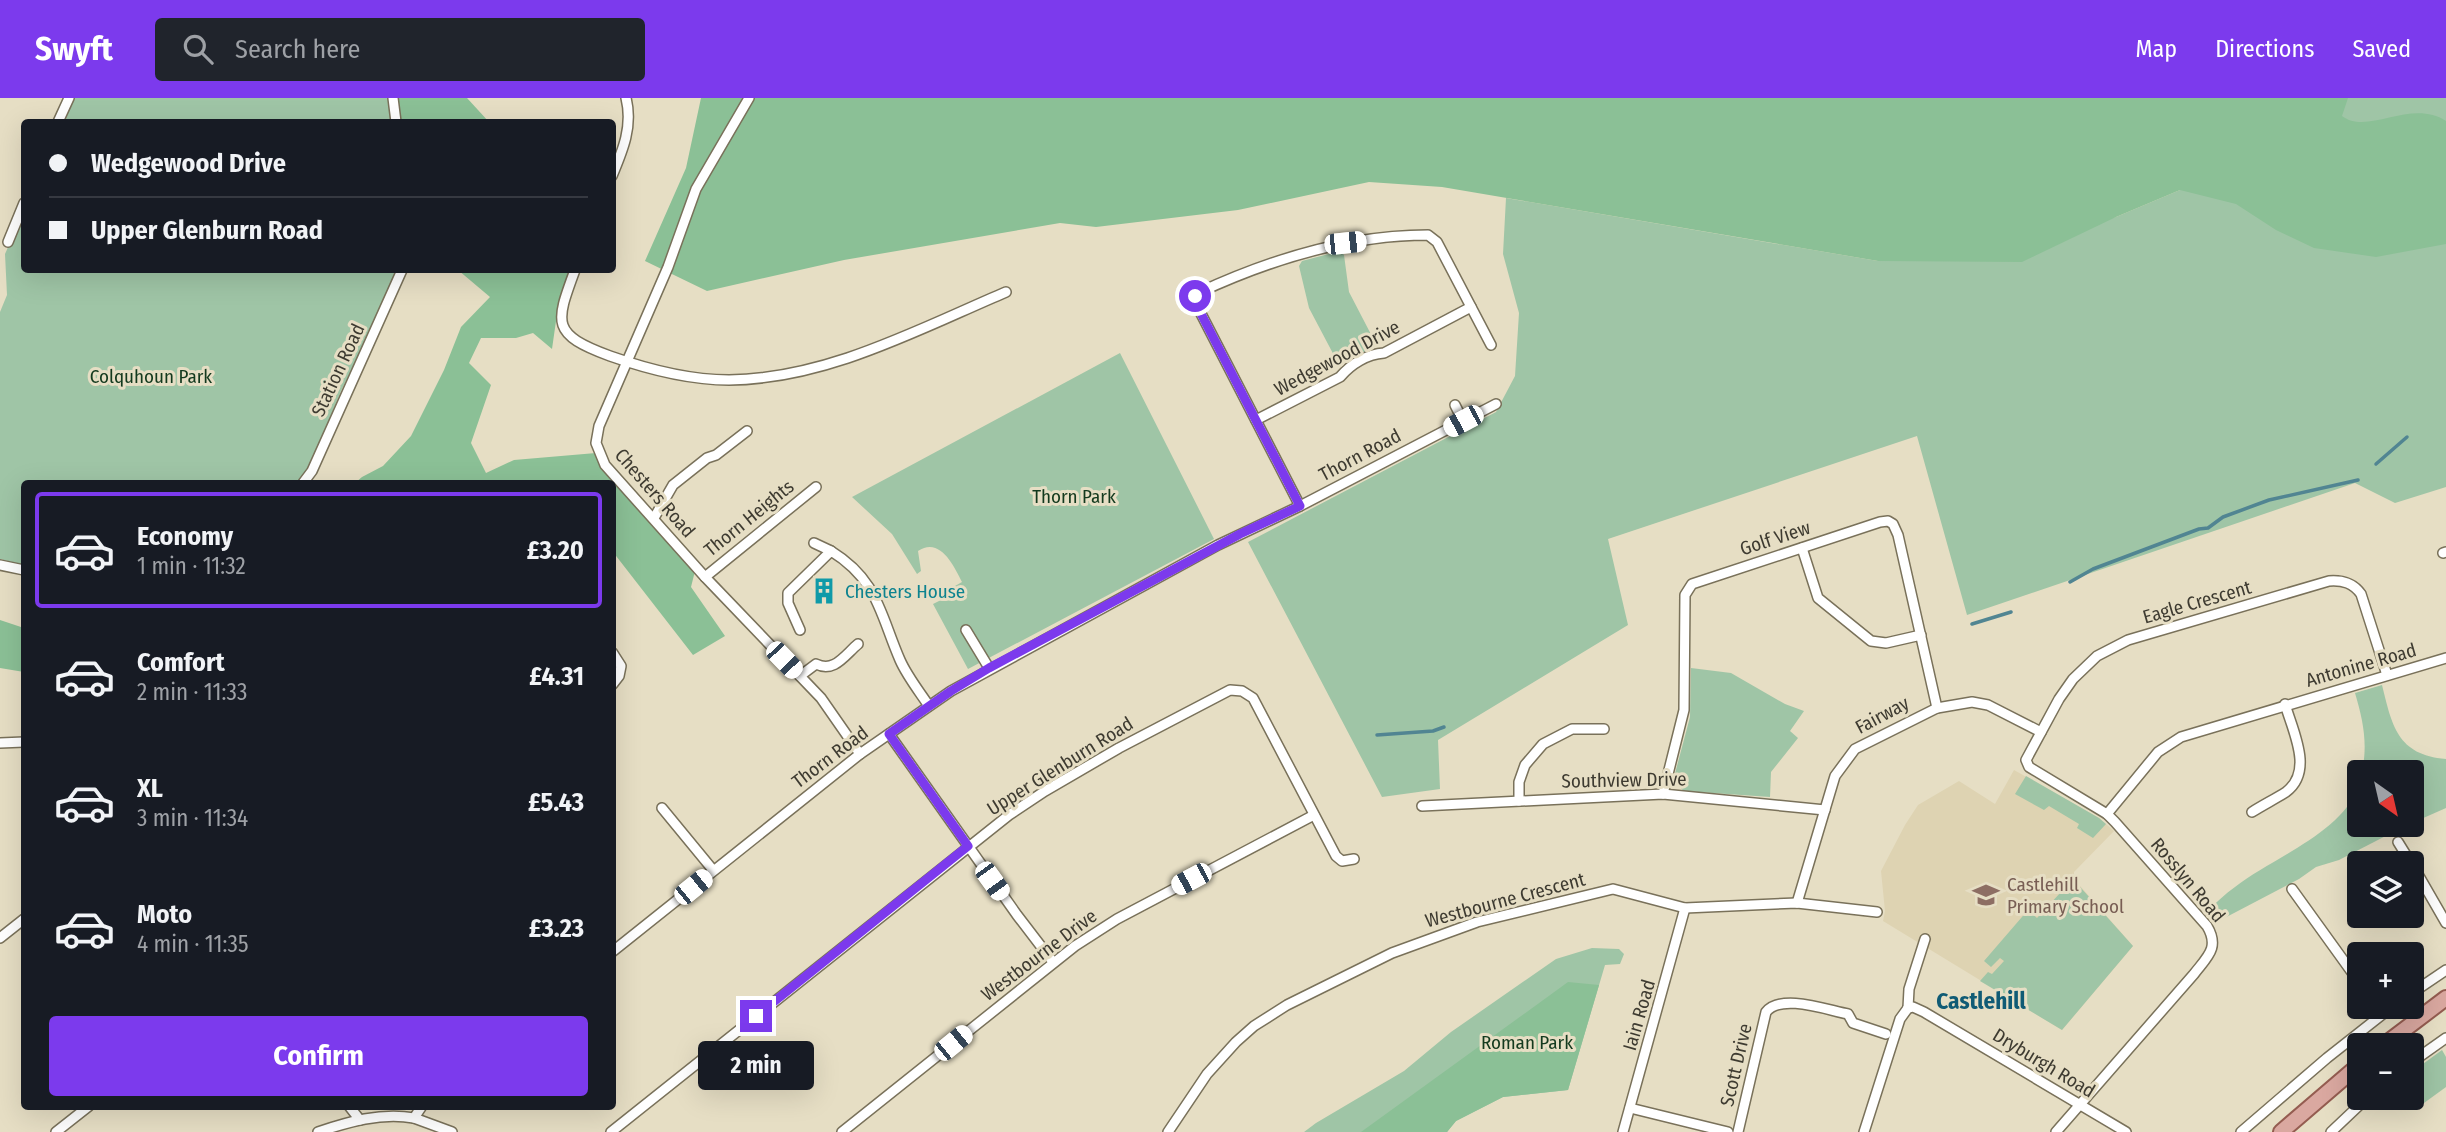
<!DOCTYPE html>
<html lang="en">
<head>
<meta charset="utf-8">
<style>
  :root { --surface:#171b24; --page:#20242c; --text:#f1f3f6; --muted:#9ea1a6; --line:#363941; --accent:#7c3aed }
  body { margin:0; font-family:"Fira Sans Condensed",sans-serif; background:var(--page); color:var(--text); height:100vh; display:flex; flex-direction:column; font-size:26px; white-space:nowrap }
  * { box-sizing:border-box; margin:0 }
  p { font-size:23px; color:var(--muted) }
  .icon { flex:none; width:38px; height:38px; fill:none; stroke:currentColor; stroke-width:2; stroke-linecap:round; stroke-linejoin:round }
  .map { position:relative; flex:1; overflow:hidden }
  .panel { position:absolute; left:21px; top:382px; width:595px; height:630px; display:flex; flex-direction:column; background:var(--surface); border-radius:7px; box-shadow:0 7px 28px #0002 }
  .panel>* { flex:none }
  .guide { position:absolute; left:21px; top:21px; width:595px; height:154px; border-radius:7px; box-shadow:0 7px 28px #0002; display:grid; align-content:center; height:154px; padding:0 28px; background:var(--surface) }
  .needle { width:46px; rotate:146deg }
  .fabs { position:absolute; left:2347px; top:662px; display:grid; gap:14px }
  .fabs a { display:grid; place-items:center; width:77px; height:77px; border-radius:7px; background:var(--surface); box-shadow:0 7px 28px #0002; font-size:35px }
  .end { position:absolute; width:32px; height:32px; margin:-16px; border:9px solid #7c3aed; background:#fff; box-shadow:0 0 0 4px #fff }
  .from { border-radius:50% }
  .bubble { position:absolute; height:49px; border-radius:7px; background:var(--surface); box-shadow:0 7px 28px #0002; font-size:23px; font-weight:700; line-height:49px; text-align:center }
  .car { position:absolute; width:21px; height:42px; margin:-21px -10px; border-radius:9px; box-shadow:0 0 5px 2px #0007; background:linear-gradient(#fff 24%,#345 0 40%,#fff 0 76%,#345 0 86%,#fff 0) }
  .guide b { display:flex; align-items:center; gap:24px; height:66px; font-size:26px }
  .guide b+b { border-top:2px solid var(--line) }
  .guide i { width:18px; height:18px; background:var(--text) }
  ul { padding:12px 0 0; list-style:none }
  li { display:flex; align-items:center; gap:21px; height:116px; margin:0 14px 10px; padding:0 14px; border:4px solid transparent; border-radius:7px }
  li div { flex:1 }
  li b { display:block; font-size:26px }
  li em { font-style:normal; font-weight:700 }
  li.active { border-color:var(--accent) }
  li>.icon { width:63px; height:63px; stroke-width:1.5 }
  .action { display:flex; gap:14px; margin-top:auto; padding:14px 28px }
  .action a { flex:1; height:80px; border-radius:7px; background:var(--accent); color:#fff; font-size:28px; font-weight:700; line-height:80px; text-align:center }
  header { display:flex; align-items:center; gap:42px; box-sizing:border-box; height:98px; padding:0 35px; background:var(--accent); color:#fff }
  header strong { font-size:33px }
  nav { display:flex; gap:38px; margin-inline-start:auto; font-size:24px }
  .search { width:490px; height:63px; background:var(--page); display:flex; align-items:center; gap:18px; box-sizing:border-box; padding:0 24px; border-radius:7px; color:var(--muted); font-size:26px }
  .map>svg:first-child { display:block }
  .built { fill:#ded3b2 }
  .green { fill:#9fc5a6 }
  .forest { fill:#8bc096 }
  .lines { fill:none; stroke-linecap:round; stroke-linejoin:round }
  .stream { stroke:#518592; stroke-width:3.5 }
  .minor-casing { stroke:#79715a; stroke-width:12 }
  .primary-casing { stroke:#945c50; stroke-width:18 }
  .minor { stroke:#fff; stroke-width:9 }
  .primary { stroke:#daa8a0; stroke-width:14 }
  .route { stroke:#7c3aed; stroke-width:9 }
  .labels { text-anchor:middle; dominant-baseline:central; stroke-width:6; stroke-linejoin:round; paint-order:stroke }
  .street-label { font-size:19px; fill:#3e3b31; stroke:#e6dec4 }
  .park-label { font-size:19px; fill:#133a1e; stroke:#e6dec4 }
  .culture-label { font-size:19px; fill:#0d838f; stroke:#e6dec4; text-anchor:start }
  .education-label { font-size:19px; fill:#785e54; stroke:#e6dec4; text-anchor:start }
  .quarter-label { font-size:23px; font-weight:bold; fill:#105b75; stroke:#e6dec4 }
</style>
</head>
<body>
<header>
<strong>Swyft</strong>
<div class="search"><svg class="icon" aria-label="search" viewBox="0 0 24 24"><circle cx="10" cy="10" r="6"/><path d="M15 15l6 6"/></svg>Search here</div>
<nav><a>Map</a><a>Directions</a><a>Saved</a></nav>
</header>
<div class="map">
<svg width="2446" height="1034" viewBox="0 0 2446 1034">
  <rect width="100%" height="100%" fill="#e6dec4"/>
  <polygon class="built" points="2014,672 2099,720 2114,733 2074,774 2074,781 2133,848 2062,932 1883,823 1885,813 1881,773 1905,727 1918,707 1959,683 1995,706"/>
  <g class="green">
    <polygon points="74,0 387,0 391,24 64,24"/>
    <polygon points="2317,0 2446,0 2446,389 2395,405 2355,385 1967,517 1917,338 1608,441 1628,527 1438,642 1440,691 1382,699 1248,444 1496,314 1515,278 1519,215 1503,156 1506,100 1878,163 2116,119 2180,92"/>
    <polygon points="24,113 24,172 396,172 376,221 341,293 311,365 299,385 24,385 24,467 0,461 0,214 7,197 5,156"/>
    <polygon points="1340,153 1344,157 1349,194 1376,246 1373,250 1341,266 1338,265 1309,210 1299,168 1302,163"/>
    <path d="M1120,255L1214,441L968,571L933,506L951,497L948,492L962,484C954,468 940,438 918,453L921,473L917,476L892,436L852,399Z"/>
    <polygon points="1691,570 1731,575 1785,606 1804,613 1790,633 1798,640 1771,674 1770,699 1684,693 1673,683 1690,619"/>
    <path d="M2382,587C2392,627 2397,657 2446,661V710L2412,725V674H2362C2368,645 2363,622 2355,595Z"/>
    <polygon points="2026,678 2099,720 2106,726 2093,740 2077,730 2079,726 2049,708 2044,712 2015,696"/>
    <path d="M2359,688V726H2409L2339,762L2316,769L2299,781L2215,825L2206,814C2216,805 2225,796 2235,789C2273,759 2341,736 2359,688Z"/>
    <polygon points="2073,781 2133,848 2062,932 1980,883 1988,874 1992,876 2004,863 2000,860 1991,869 1984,863 2028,812 2037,820"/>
    <polygon points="1592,850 1619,851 1624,856 1620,866 1605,867 1568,992 1503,999 1456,1023 1447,1034 1304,1034 1316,1025 1404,973 1451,934 1556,861"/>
    <polygon points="2442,952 2446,959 2446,989 2424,1005 2412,989 2412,974"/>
  </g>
  <g class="forest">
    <polygon points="387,0 467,0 489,24 391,24"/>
    <path d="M701,0H2348L2342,18C2368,38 2411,0 2446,23V146L2376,159L2314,150L2276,132L2236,106L2180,92L2116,119L2022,164L1878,163L1442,89L1369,84L1238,112L1096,129L1060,125L844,162L707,193L645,163L686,70Z"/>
    <polygon points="458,172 573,172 557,216 552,251 533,235 516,240 481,240 469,265 491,287 471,345 486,375 514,362 596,355 609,380 644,410 696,469 691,489 725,538 693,557 613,454 612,385 355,385 362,379 383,368 411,338 444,272 461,229 490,199"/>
    <polygon points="0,522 24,530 24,574 0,570"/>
    <polygon points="1568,884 1599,887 1568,992 1503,999 1456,1023 1447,1034 1361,1034"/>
  </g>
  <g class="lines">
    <g class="stream">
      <polyline points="2376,366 2407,339"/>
      <polyline points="2070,484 2093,471 2199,431 2208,430 2223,419 2269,402 2358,382"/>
      <polyline points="1972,526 2011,514"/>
      <polyline points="1377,637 1433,633 1444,629"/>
    </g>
    <g class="minor-casing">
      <g id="minor">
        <polyline points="393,0 396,24"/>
        <polyline points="749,0 696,91 668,169 599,328 596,345 605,367 705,479 821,600 860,656"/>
        <polyline points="58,24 69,0"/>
        <path d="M612,78C623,52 633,28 626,0"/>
        <polyline points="8,144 24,105"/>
        <path d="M575,172C555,226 551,236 610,258C647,271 689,282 729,282C827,281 919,231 1006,194"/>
        <polyline points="1455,307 1463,323"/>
        <path d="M1256,322L1340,279C1351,266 1367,256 1384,255L1471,209"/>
        <polyline points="303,385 312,373 402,172"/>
        <path d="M1300,408L1195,204V198L1198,195C1269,162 1349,137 1428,137L1437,144L1491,247"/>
        <polyline points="654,420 673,387 707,360 716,357 747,333"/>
        <polyline points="814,445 831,453"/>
        <polyline points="1802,450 1818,500 1871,543 1886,545 1921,537"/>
        <polyline points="2443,455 2446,454"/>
        <polyline points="0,467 24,472"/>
        <polyline points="705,479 816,389"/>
        <path d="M800,532L788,505V495L831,453C878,482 880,516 900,562C907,578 919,593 929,608"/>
        <polyline points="966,532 989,570"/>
        <polyline points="612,554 621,568 619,578 612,587"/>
        <path d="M800,578L816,566C834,575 844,558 858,546"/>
        <polyline points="889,636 1017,817 1053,864"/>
        <polyline points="0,645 24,644"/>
        <polyline points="1663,696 1684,612 1685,497 1692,486 1880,424 1888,423 1893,426 1898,437 1937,610"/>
        <polyline points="1519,703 1519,684 1525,667 1543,646 1572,631 1604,631"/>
        <polyline points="1422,708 1663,696 1825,712"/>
        <polyline points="662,710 713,772"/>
        <path d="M2252,714C2263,707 2275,701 2286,694C2314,673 2293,634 2285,606"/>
        <polyline points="2107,716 2158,654 2181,639 2446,560"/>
        <polyline points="2398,744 2411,765"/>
        <polyline points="2412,766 2446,825"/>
        <polyline points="2292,791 2359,884"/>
        <polyline points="1797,805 1835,678 1855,651 1937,610 1972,604 1988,607 2041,634"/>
        <polyline points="0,840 24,821"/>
        <polyline points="612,854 860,656 951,593 1218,447 1300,408 1496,306"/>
        <polyline points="2412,895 2446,872"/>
        <polyline points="1908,910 1913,909 1924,914 2126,1034"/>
        <polyline points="1908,910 1909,891 1925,841"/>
        <polyline points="2412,964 2446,940"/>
        <polyline points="349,1008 360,1022"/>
        <polyline points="1630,1010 1728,1034"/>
        <polyline points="414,1020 452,1034"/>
        <polyline points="56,1034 89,1008"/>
        <path d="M318,1034C348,1024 381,1014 414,1020L422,1008"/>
        <polyline points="611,1034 1009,717 1045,693 1119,650 1230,592 1242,593 1253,600 1336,758 1342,763 1354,761"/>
        <polyline points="842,1034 1075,848 1117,821 1314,717"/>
        <polyline points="1168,1034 1207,976 1236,944 1254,928 1287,907 1392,855 1477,824 1613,791 1685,810 1797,805 1877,814"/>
        <polyline points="1623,1034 1685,810"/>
        <path d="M1738,1034L1766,914C1781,895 1827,912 1848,916L1853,925L1886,936"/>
        <polyline points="1864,1034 1900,921 1908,910"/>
        <path d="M2056,1034L2194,876C2207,859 2220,850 2207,828L2115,724L2107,716L2029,669L2026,662L2059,601L2073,581L2097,558L2128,542L2329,483C2343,482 2353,485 2361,496L2387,577"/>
        <polyline points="2241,1034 2327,960 2393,908"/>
        <polyline points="2331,1034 2368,999"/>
      </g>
    </g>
    <g class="primary-casing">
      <g id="primary">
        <polyline points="2384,947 2446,900"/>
        <polyline points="2281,1034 2359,967"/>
      </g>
    </g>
    <use href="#minor" class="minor"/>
    <use href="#primary" class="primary"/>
  </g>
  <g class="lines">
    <polyline class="route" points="756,918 968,748 889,636 951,593 989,570 1240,436 1300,408 1195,204 1195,198"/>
  </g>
  <defs>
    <g id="building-bare" transform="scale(2.1)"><path d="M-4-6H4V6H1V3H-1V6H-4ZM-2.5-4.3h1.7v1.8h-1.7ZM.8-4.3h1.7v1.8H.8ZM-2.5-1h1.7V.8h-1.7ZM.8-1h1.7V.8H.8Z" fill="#0f9aa8" stroke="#e6dec4" stroke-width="2.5" paint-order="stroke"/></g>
    <g id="school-bare" transform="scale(2.1)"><path d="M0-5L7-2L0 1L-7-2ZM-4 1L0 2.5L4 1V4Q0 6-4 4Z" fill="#8d6e63" stroke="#e6dec4" stroke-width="2.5" paint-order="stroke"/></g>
  </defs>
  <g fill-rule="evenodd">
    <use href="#building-bare" x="824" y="493"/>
    <use href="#school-bare" x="1986" y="797"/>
  </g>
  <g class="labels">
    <g class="street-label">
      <text transform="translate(1337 260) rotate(-28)">Wedgewood Drive</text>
      <text transform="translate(338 272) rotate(-65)">Station Road</text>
      <text transform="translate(1360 357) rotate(-28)">Thorn Road</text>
      <text transform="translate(655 395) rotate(49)">Chesters Road</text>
      <text transform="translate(749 420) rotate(-39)">Thorn Heights</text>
      <text transform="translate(1775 440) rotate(-18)">Golf View</text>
      <text transform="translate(2197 504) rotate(-16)">Eagle Crescent</text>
      <text transform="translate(2361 567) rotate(-16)">Antonine Road</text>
      <text transform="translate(1882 617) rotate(-28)">Fairway</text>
      <text transform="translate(830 659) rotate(-37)">Thorn Road</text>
      <text transform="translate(1060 668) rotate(-32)">Upper Glenburn Road</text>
      <text transform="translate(1624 682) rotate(-1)">Southview Drive</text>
      <text transform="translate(2188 782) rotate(50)">Rosslyn Road</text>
      <text transform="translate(1505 802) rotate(-15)">Westbourne Crescent</text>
      <text transform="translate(1039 857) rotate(-37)">Westbourne Drive</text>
      <text transform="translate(1639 917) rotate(-74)">Iain Road</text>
      <text transform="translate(2044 965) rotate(31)">Dryburgh Road</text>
      <text transform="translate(1736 967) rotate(-77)">Scott Drive</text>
    </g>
    <g class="park-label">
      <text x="151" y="278">Colquhoun Park</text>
      <text x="1074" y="398">Thorn Park</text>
      <text x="1527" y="944">Roman Park</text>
    </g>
    <g class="culture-label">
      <text x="845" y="493">Chesters House</text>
    </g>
    <g class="education-label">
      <text x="2007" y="786">Castlehill<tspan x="2007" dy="22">Primary School</tspan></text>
    </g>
    <g class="quarter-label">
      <text x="1981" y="903">Castlehill</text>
    </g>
  </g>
</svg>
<div class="fabs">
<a><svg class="needle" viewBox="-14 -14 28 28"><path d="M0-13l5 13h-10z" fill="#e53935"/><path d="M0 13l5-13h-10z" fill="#9ea1a6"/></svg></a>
<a><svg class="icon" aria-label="layers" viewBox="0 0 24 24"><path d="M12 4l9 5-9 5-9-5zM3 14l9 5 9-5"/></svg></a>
<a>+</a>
<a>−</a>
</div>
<i class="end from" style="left:1195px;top:198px"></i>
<i class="end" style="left:756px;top:918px"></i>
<div class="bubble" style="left:698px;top:943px;width:116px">2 min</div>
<i class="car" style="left:1345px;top:145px;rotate:84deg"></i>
<i class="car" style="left:1463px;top:323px;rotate:242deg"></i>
<i class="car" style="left:784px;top:562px;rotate:136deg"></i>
<i class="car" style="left:1191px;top:781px;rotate:242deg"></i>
<i class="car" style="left:992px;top:783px;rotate:144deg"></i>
<i class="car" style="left:693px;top:789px;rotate:51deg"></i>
<i class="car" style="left:953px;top:945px;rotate:51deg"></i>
<div class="guide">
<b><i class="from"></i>Wedgewood Drive</b>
<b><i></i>Upper Glenburn Road</b>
</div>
<section class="panel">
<ul>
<li class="active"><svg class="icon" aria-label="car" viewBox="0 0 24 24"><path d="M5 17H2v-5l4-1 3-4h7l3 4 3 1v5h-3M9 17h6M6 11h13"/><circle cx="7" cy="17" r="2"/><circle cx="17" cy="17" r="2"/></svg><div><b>Economy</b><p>1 min · 11:32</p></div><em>£3.20</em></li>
<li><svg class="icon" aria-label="car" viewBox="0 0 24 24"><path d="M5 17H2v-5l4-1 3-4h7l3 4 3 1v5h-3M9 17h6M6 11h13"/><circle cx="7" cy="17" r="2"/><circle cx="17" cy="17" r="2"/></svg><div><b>Comfort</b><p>2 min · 11:33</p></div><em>£4.31</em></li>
<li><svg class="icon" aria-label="car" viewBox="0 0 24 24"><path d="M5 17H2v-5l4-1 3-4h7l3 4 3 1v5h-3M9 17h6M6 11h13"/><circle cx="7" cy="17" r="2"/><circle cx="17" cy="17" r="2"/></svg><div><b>XL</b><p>3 min · 11:34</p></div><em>£5.43</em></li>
<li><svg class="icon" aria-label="car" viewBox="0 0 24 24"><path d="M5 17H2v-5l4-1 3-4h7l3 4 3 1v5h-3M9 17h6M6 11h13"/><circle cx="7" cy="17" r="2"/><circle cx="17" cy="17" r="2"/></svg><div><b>Moto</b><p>4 min · 11:35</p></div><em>£3.23</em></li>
</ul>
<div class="action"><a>Confirm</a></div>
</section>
</div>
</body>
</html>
